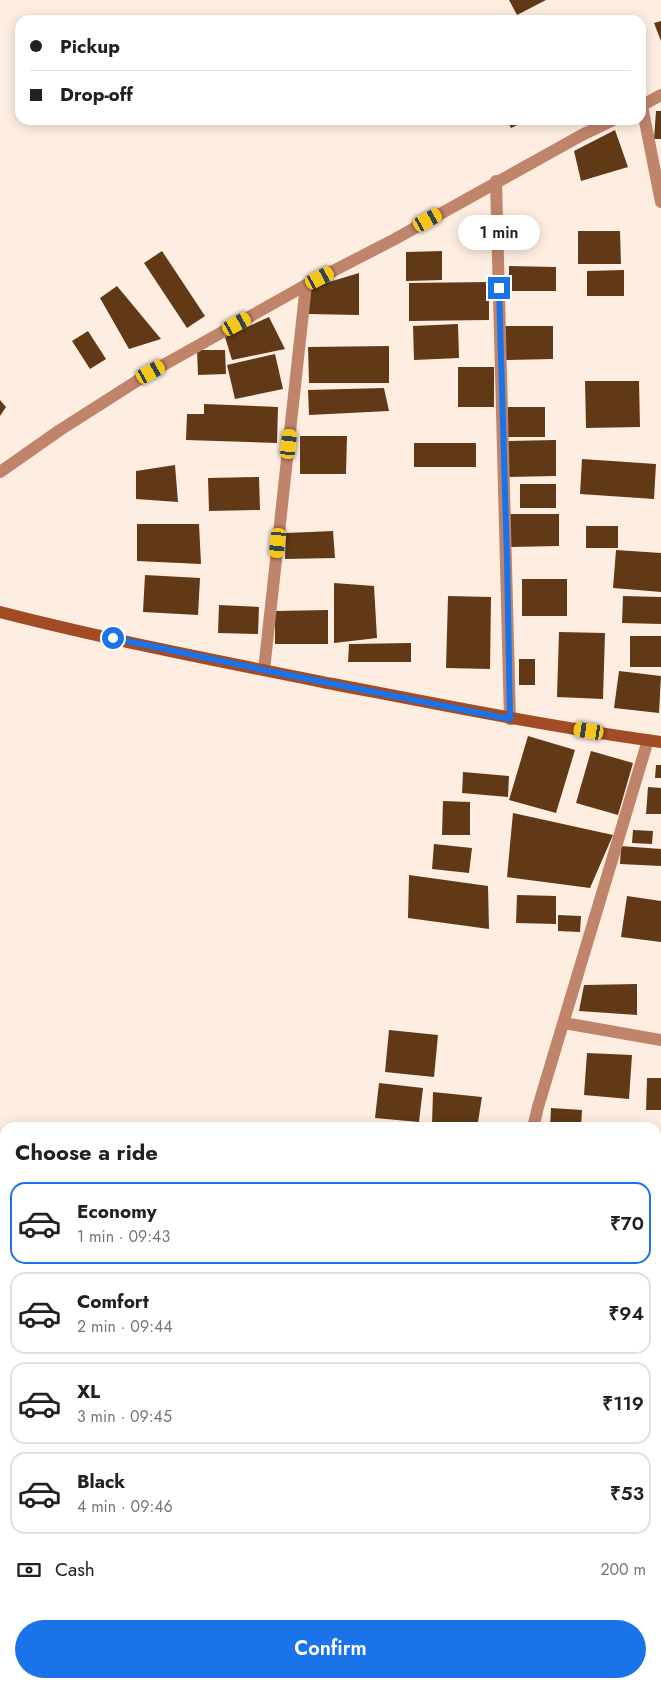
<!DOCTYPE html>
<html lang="en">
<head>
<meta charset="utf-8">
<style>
  :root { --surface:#fff; --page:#f2f2f2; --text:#202124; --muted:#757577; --line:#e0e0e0; --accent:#1a73e8 }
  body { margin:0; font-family:Jost,sans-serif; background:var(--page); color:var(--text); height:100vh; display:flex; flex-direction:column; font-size:19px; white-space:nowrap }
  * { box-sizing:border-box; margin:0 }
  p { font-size:16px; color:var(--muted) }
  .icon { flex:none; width:28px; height:28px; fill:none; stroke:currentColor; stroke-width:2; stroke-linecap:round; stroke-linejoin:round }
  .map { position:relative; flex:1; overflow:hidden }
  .sheet { position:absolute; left:0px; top:1122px; width:661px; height:566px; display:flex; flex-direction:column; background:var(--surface); border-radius:15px 15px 0 0; box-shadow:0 2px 12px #0003 }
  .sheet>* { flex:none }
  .hud { position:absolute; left:15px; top:15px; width:631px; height:110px; border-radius:15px; box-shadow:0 2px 12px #0003; display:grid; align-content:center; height:110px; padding:0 15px; background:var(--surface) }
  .end { position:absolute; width:22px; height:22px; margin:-11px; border:6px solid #1a73e8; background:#fff; box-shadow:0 0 0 2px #fff }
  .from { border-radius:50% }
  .bubble { position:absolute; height:35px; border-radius:18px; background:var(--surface); box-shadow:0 2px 12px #0003; font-size:16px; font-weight:600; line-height:35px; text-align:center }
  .car { position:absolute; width:15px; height:30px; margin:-15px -8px; border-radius:6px; box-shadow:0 0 4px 1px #0007; background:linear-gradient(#f5c518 24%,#345 0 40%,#f5c518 0 76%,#345 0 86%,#f5c518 0) }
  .hud b { display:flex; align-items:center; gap:18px; height:48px; font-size:19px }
  .hud b+b { border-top:1px solid var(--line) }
  .hud i { width:12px; height:12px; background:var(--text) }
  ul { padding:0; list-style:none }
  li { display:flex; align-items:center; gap:15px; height:82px; margin:0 10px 8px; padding:0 5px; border:2px solid var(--line); border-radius:15px }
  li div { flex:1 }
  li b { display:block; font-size:19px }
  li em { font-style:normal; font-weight:600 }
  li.active { border-color:var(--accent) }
  li>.icon { width:45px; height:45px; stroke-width:1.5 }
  h2 { padding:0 15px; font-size:22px; line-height:60px }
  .pay { display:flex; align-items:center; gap:12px; height:55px; padding:0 15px; font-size:19px }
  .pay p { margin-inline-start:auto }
  .action { display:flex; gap:10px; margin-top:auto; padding:10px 15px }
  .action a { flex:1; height:58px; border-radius:30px; background:var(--accent); color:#fff; font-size:20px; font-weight:600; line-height:58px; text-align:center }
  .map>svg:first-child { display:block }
  .building { fill:#613916 }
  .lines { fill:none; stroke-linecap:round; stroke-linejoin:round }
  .street { stroke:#c0846b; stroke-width:12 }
  .secondary { stroke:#a24c25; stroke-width:12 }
  .route { stroke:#1a73e8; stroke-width:6 }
</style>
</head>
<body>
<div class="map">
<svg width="661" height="1688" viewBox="0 0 661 1688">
  <rect width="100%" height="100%" fill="#feeee2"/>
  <g class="building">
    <polygon points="509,0 546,0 517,15"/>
    <polygon points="661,21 661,41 654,23"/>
    <polygon points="656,111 661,111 661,139 654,139"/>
    <polygon points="507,120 528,120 511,128"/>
    <polygon points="615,130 628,167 581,181 574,151"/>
    <polygon points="578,231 620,231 621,264 578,264"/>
    <polygon points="162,251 205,316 187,328 144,263"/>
    <polygon points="442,251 442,280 406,281 406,252"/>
    <polygon points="509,266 556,267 556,291 509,291"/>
    <polygon points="624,270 624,296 587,296 587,271"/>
    <polygon points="359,273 359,315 308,314 309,288"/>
    <polygon points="489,282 489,320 409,321 409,283"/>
    <polygon points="117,286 161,339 129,349 100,298"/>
    <polygon points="269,317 285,349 232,360 225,337"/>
    <polygon points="458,324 459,358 414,360 413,326"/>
    <polygon points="504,326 553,326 553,359 504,360"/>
    <polygon points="88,331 106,359 90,369 72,341"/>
    <polygon points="389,346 389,383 309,383 308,347"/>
    <polygon points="197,350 225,350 226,374 198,375"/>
    <polygon points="275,354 283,389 235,399 227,365"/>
    <rect x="458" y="367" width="36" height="40"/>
    <polygon points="585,381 639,381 640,427 586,428"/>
    <polygon points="384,388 389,411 309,415 308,390"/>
    <polygon points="0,400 6,407 0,416"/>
    <polygon points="204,404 278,407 277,443 186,440 187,414 204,414"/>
    <rect x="508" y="407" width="37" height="30"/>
    <polygon points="300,436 347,436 346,474 300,474"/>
    <polygon points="556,440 556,476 508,477 508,441"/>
    <rect x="414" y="443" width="62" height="24"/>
    <polygon points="582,459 656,464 654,499 580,494"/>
    <polygon points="175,465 178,502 136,499 136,471"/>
    <polygon points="259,477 260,510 209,511 208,478"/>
    <rect x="520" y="484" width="36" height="24"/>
    <polygon points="509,514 559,514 559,546 510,547"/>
    <polygon points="137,524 199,524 201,564 137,561"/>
    <rect x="586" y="526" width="32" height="22"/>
    <polygon points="333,531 335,558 285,559 286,533"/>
    <polygon points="616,550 661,553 661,592 613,588"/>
    <polygon points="145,575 200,578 198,615 143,612"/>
    <rect x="522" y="579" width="45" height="37"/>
    <polygon points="334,583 374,586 377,638 334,643"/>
    <polygon points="448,596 491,597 490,669 446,668"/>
    <polygon points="623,596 661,597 661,624 622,623"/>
    <polygon points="219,605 259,607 258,634 218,633"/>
    <polygon points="328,610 328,644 275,644 275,611"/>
    <polygon points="559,632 605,633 603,699 557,697"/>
    <rect x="630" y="636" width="31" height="31"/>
    <polygon points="411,643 411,662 348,662 349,644"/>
    <rect x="519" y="659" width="16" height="26"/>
    <polygon points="619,671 661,676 659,713 614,708"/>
    <polygon points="528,736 575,750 556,813 509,800"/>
    <polygon points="591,751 633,763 618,815 576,803"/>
    <polygon points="656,765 661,765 661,778 655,778"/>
    <polygon points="463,772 509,776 508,797 462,793"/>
    <polygon points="648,787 661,788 661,814 646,814"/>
    <polygon points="443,801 470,802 470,835 442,835"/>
    <polygon points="513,813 613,835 590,888 507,877"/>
    <polygon points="633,830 653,831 652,844 632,843"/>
    <polygon points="434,844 472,848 469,873 432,869"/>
    <polygon points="621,846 661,849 661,866 620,864"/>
    <polygon points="409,875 488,886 489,929 408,918"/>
    <polygon points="517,895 556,896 556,924 516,923"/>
    <polygon points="627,896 661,901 661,942 621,937"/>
    <polygon points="558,915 581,916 580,932 558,931"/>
    <polygon points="637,984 637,1015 579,1011 584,985"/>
    <polygon points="389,1030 438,1035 434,1077 385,1072"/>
    <polygon points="587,1053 632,1055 629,1099 584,1095"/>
    <polygon points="647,1078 661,1078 661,1110 646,1110"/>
    <polygon points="379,1083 423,1088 419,1122 375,1118"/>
    <polygon points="433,1092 482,1097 477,1128 432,1125"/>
    <polygon points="551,1108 582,1110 581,1128 550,1127"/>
    <polygon points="656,1351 661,1351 661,1392 656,1391"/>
    <polygon points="656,1413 661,1414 661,1447 656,1447"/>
    <rect x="656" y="1453" width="5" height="27"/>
  </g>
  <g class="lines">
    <g class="street">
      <polyline points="641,106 661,95"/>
      <polyline points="642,106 661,202"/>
      <polyline points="496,181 510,719"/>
      <polyline points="0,472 60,430 151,372 306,285 395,239 582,135 613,120"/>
      <polyline points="264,670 306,285"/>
      <polyline points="564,1023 661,1040"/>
      <polyline points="533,1128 538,1107 648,740"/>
      <polyline points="0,1180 5,1181"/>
      <polyline points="656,1219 661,1220"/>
      <polyline points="656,1410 661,1410"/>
      <polyline points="0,1641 5,1642"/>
      <polyline points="372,1684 417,1688"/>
      <polyline points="429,1688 430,1684"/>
    </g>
    <path class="secondary" d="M0,612C110,640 222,662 333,684C442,705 551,727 661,742"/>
  </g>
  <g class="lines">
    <polyline class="route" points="113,638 264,670 510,719 507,559 499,288"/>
  </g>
</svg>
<i class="end from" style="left:113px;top:638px"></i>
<i class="end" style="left:499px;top:288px"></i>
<div class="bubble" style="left:458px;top:215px;width:82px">1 min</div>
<i class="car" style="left:428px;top:220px;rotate:61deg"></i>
<i class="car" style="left:320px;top:278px;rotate:62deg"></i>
<i class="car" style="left:237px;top:324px;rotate:61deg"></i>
<i class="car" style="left:151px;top:372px;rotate:61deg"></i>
<i class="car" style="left:289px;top:444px;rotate:6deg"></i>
<i class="car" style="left:278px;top:543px;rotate:186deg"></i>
<i class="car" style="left:589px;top:731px;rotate:279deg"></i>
<div class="hud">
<b><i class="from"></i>Pickup</b>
<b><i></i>Drop-off</b>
</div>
<section class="sheet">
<h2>Choose a ride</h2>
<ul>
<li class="active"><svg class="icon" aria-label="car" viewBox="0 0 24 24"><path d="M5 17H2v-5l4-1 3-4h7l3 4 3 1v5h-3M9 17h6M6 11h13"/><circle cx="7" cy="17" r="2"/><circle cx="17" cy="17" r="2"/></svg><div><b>Economy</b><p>1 min · 09:43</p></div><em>₹70</em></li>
<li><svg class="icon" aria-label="car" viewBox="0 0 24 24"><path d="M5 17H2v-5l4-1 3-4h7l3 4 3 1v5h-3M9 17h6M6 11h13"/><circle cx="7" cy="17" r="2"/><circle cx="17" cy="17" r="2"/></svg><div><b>Comfort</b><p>2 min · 09:44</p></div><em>₹94</em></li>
<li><svg class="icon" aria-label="car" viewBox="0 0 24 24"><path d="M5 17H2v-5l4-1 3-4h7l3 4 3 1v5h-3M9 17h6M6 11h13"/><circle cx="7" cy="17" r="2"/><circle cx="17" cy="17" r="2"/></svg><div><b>XL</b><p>3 min · 09:45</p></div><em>₹119</em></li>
<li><svg class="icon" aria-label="car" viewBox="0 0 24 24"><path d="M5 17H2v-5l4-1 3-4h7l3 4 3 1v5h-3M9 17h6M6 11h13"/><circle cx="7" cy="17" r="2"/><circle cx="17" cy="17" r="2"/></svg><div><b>Black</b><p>4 min · 09:46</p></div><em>₹53</em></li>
</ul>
<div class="pay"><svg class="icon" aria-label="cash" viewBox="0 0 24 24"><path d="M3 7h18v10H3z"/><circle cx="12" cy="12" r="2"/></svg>Cash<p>200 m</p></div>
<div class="action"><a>Confirm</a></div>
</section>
</div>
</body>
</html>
